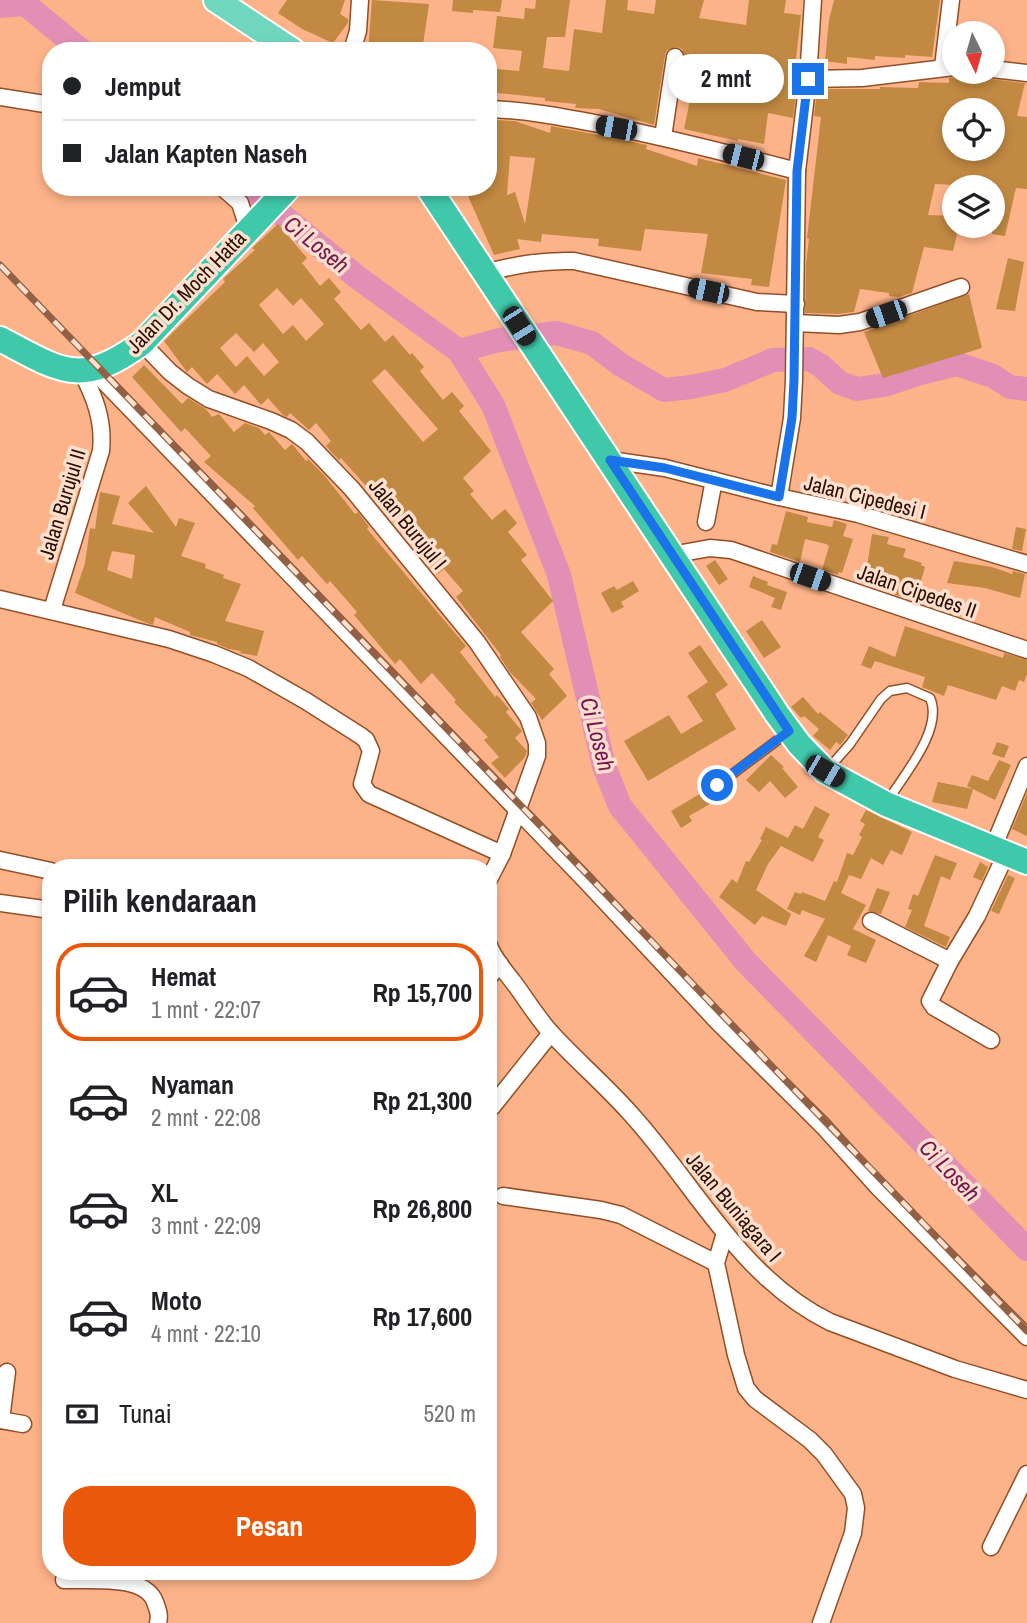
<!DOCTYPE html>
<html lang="id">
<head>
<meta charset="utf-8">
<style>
  :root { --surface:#fff; --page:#f6f6f6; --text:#202124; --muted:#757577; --line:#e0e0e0; --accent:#ea580c }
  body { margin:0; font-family:"Archivo Narrow",sans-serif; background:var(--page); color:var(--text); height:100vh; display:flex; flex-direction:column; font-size:26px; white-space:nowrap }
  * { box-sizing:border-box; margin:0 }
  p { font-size:23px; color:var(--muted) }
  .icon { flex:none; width:38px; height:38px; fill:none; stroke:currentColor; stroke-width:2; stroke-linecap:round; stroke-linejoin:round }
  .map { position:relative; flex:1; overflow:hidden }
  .side { position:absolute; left:42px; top:859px; width:455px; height:721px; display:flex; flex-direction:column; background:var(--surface); border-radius:28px; box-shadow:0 4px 10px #0003 }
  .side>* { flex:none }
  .hud { position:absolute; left:42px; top:42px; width:455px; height:154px; border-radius:28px; box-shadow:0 4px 10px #0003; display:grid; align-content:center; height:154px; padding:0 21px; background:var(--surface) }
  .needle { width:46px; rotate:175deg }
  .controls { position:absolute; left:942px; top:21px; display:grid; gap:14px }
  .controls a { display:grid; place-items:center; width:63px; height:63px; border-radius:50%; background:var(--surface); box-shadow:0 4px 10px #0003; font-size:35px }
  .end { position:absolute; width:32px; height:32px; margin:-16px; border:9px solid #1a73e8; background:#fff; box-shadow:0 0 0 4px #fff }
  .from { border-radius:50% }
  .bubble { position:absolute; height:49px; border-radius:24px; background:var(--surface); box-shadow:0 4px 10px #0003; font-size:23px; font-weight:800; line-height:49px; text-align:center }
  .car { position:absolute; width:21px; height:42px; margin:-21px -10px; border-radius:9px; box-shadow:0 0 5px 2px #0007; background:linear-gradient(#222 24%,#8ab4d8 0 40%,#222 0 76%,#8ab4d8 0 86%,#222 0) }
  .hud b { display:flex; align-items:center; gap:24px; height:66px; font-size:26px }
  .hud b+b { border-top:2px solid var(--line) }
  .hud i { width:18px; height:18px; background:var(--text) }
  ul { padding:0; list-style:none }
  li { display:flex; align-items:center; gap:21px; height:98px; margin:0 14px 10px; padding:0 7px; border:4px solid transparent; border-radius:28px }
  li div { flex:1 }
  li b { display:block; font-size:26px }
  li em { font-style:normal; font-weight:800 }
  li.current { border-color:var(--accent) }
  li>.icon { width:63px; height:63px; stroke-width:1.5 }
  h2 { padding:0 21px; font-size:32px; line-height:84px }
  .pay { display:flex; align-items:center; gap:18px; height:77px; padding:0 21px; font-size:26px }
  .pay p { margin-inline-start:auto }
  .cta { display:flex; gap:14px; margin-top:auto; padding:14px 21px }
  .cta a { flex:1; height:80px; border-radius:28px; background:var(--accent); color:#fff; font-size:28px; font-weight:800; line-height:80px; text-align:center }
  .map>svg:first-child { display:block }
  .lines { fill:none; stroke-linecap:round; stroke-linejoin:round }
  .river { stroke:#e28fb6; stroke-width:24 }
  .building { fill:#c18942; fill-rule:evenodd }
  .service-casing { stroke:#914f26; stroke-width:11 }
  .minor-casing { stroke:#914f26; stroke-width:19 }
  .primary-casing { stroke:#fff; stroke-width:28 }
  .trunk-casing { stroke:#fff; stroke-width:28 }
  .service { stroke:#fff; stroke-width:8 }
  .minor { stroke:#fff; stroke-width:16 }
  .primary { stroke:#70d6bf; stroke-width:24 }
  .trunk { stroke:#40c8aa; stroke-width:24 }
  .rail-casing { stroke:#926044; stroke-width:7 }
  .rail { stroke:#ffe0cf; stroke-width:4.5; stroke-dasharray:13; stroke-linecap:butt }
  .route { stroke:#1a73e8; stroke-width:9 }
  .labels { text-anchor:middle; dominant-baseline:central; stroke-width:7; stroke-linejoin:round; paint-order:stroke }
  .street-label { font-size:21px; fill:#2b1002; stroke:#ffe0cf }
  .water-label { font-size:23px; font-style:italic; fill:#76154e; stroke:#ffe0cf }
</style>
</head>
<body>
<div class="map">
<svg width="1027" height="1623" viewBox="0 0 1027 1623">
  <rect width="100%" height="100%" fill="#fdb389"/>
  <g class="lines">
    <g class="river">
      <polyline points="0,6 25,4 82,51"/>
      <polyline points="248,187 357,277 459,351 493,405 559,575 604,766 620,806 746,962 1027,1249"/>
      <polyline points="459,351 499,340 556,333 592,343 621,365 664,390 691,387 725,380 773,360 809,359 820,365 840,383 857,389 884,385 920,373 957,364 993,376 1010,387 1027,389"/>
    </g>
  </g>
  <g class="building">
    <polygon points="287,0 345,0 340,14 348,19 348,23 333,43 302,29 278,13"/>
    <polygon points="372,0 429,4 422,51 368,51"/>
    <polygon points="453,0 502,0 500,12 473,10 473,13 452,11"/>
    <polygon points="536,0 570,0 565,37 547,37 543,68 569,71 574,29 602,33 606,0 628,0 627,10 654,14 656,0 704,0 699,18 746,25 749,0 786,0 784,13 801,15 794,76 798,76 793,118 768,113 764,144 738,139 738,141 684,129 690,100 721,99 724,65 700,61 695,94 680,93 685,58 682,49 676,47 667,50 665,55 654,125 599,109 575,108 576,104 545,101 545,98 488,92 488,68 519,71 522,51 493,48 497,16 524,19 525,8 535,9"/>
    <polygon points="834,0 940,0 932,57 905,55 905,58 875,56 875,60 847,57 847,64 825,61 829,20"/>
    <path d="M971,72H982L985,77L991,79L1025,83L1017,116L1027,117V189L1016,188L1005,236L992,234V187L935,184L928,215L954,216V226H959L953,251L924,247L912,293L899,297L889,296V293L860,289L854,312L838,314L805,313L806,264L809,239L807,238L821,117L814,116L817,89H880V87L918,88L919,82L949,83V78L970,75ZM960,101L992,105V149H954V109H959Z"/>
    <path d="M496,120L515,121L550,133L551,126L615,138L647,145L646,149L697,166L698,158L786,180L769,287L751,285L752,279L701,273L708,234L645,229L641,251L598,246L599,239L542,234L541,242L517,239L520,249L494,255L464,187H491L490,160ZM510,156L535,158L525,224L515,192L507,195Z"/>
    <path d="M278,224L307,258L302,263L320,286L329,278L341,292L334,299L361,330L369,323L385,342L393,335L410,355L412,353L424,367L420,371L443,400L452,392L464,406L459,411L491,451L463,478L474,491L470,494L492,520L505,509L517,523L508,532L527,555L521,560L553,601L521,632L554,669L549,674L567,696L542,720L531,703L536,699L509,671L500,657L501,655L456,597L463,591L444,569L438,574L425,559L409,538L415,532L395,509L391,514L341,458L339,460L335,456L326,446L331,441L316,423L309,430L290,413L287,417L283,415L268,398L261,405L244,385L235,394L217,374L207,384L192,367L187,372L164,341L225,282L223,279L255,250L252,248ZM277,288L293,306L301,298L324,324L306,341L293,325L283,334L259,305ZM236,333L254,352L263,343L279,362L264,376L247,356L236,367L220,348ZM385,369L438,429L423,442L372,381Z"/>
    <polygon points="1008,258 1024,262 1015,311 996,309"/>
    <polygon points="969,294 982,348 883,378 864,332"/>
    <polygon points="144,365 182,404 188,398 206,409 212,417 219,414 234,432 245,423 259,428 265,435 269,432 285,450 292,444 306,461 308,459 324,475 355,514 358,512 369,527 367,529 466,646 460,652 495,697 497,695 509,709 506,712 522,731 515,738 527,751 525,757 505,778 491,763 499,757 484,740 488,737 454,702 456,700 432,673 421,684 400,659 395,664 354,615 357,612 330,581 327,584 302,556 298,560 253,508 255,506 204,462 211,456 185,428 181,432 132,377"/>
    <path d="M146,486L176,527L179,518L195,523L181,556L206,564L205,568L224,575L223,578L241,584L225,621L264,631L257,656L240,653L241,651L229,649L217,644V642L190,635V632L155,617L153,625L144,622L75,593L85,563L90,528L95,529L100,492L120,496L112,524L154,533L128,503ZM112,551L135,555L132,579L107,570Z"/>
    <polygon points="786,511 808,517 807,522 832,527 834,520 847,524 843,536 853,539 842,573 839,572 838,575 822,570 829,546 826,544 805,539 800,562 770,552 772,544 777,545"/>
    <polygon points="1016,527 1026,529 1022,551 1012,549"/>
    <polygon points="872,534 889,537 887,544 906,549 903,557 922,563 921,565 925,567 915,601 884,591 886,584 865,579"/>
    <polygon points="715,560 728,579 719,585 706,566"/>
    <polygon points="954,561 992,567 1012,574 1013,571 1025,574 1020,598 985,588 947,583"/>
    <polygon points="753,576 768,582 767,585 787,592 781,610 771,607 775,598 749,587"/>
    <polygon points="633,581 639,591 621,602 624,607 612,613 601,593 614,586 617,590"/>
    <polygon points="762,620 781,647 764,658 746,631"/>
    <polygon points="905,626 1003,658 1004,653 1027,660 1027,674 1024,682 1019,680 1015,691 1002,686 996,700 948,685 944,696 922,687 925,677 875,661 871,669 861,665 869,646 895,657"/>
    <polygon points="700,645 728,685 715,694 736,729 648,781 624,741 669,715 681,734 703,721 687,696 708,682 688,653"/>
    <polygon points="803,697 818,714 820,712 848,735 840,745 836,742 830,750 813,736 819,729 804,716 801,718 791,707"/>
    <polygon points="997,742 1009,746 1004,758 992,754"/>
    <polygon points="771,755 784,767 782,768 798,787 785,798 770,781 759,792 746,780"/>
    <polygon points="999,760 1011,765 995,800 967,786 972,775 988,781"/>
    <polygon points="938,782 973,789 967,809 932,802"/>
    <polygon points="703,792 710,804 689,816 692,821 681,828 671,811"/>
    <polygon points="1027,793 1027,836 1012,829"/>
    <polygon points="815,806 830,814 818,837 824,840 813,862 781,846 768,864 756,890 791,914 786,926 762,916 755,925 719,897 732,879 737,883 746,861 749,862 762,840 760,839 766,827 788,838 795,825 803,829"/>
    <polygon points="866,810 912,832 902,855 891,850 883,865 871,858 861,879 849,875 841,893 866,905 853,929 876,940 866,963 847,955 851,946 828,935 816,962 804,956 825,919 802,910 800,915 787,909 795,892 801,894 802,892 825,901 834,881 837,882 847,853 853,855 862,837 859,835 865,824 860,821"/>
    <polygon points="935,855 957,863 950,880 941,876 924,926 950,937 946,947 905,927 912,910 908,909 913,894 918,896"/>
    <polygon points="980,862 988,867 982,881 973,877"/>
    <polygon points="1008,875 1015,878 999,914 991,911"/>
    <polygon points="877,888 890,892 881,914 868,911"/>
  </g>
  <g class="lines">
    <g class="service-casing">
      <g id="service">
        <path d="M828,769L850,744L881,699L890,691L907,688L930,698C944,729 903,776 887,802"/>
        <polyline points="711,790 787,733"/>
      </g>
    </g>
    <g class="minor-casing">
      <g id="minor">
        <polyline points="352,51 358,31 360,0"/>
        <polyline points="943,67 951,0"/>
        <polyline points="992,69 1027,73"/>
        <polyline points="808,79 862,78 954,67"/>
        <polyline points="0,97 51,105"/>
        <path d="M488,109C526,110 562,117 599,124C666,137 731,154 797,171"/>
        <polyline points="663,137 675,57"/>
        <polyline points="222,187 240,203 248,228"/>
        <path d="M484,273C515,265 542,260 574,261L757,302L796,304"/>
        <polyline points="795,323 839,325 860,322 961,287"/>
        <polyline points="142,343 170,372 188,386 209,399 271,421 291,430 307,442 352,489 477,642 528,717 537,743 537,756 502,854 488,881"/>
        <polyline points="92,369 585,880 717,1021 823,1126 877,1186 1027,1337"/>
        <polyline points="610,460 665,468 779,497 858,514 1027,564"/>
        <polyline points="779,497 792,418 794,380 797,171 808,79 813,0"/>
        <polyline points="706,522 714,480"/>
        <polyline points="671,555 710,548 731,550 1027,650"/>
        <polyline points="0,599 169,639 214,654 248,668 306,701 361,736 366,740 371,751 362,784 369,794 502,854"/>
        <path d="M52,610L101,451C104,421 95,397 81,371"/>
        <polyline points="993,848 1027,766"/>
        <polyline points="0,860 51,871"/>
        <polyline points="0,903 51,910"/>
        <polyline points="871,921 950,961"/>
        <path d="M488,943C493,958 504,970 514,983C526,999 538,1019 552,1034C577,1061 605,1085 630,1113C695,1184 740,1278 830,1322L955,1369L1027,1390"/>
        <polyline points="488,978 500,964"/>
        <polyline points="991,1040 934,1007 930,1001 950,961 977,916 1006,854"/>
        <polyline points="492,1107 551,1033"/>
        <polyline points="503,1196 601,1210 621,1215 716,1263"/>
        <polyline points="725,1233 716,1263 736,1355 746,1388 755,1399 810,1440 824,1454 853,1494 856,1508 853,1533 821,1623"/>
        <polyline points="0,1420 23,1424"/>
        <polyline points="1,1420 7,1372"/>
        <polyline points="991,1547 1027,1474"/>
        <path d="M64,1580C89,1581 145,1574 155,1602C158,1610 160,1615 158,1623"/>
      </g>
    </g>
    <g class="primary-casing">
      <polyline id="primary" points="216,0 293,51"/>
    </g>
    <g class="trunk-casing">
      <g id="trunk">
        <polyline points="428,187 777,714 799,744 825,771 886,804 1027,862"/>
        <path d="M0,339C61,371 80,388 142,343L289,187"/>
      </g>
    </g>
    <use href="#service" class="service"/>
    <use href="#minor" class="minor"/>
    <use href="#primary" class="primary"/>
    <use href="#trunk" class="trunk"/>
    <g class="rail-casing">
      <polyline id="rail" points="0,265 1027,1331"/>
    </g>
    <use href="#rail" class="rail"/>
  </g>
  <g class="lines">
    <polyline class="route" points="717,785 789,731 610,460 665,468 779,497 792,418 794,380 797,171 808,79"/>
  </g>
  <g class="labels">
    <g class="street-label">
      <text transform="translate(186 292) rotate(-46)">Jalan Dr. Moch Hatta</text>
      <text transform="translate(865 497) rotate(14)">Jalan Cipedesi I</text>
      <text transform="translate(62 504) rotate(-73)">Jalan Burujul II</text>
      <text transform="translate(408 524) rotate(51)">Jalan Burujul I</text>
      <text transform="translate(917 591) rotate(19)">Jalan Cipedes II</text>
      <text transform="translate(734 1207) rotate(50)">Jalan Buniagara I</text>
    </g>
    <g class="water-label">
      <text transform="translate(317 244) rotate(39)">Ci Loseh</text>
      <text transform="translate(598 734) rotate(75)">Ci Loseh</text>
      <text transform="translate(950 1170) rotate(46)">Ci Loseh</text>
    </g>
  </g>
</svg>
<div class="controls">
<a><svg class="needle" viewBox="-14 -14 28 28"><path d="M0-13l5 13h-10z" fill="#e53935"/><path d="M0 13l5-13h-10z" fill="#757577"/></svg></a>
<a><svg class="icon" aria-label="locate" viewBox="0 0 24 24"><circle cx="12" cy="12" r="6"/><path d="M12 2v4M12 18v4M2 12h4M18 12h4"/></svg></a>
<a><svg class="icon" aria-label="layers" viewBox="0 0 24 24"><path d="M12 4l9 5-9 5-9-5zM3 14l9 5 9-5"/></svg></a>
</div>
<i class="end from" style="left:717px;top:785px"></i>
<i class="end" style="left:808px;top:79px"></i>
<div class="bubble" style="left:668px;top:54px;width:116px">2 mnt</div>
<i class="car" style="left:616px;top:128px;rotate:281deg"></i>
<i class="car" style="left:743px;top:157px;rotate:284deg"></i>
<i class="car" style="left:708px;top:291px;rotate:282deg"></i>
<i class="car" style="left:886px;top:314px;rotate:251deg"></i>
<i class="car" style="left:519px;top:326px;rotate:148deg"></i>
<i class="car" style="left:810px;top:577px;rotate:109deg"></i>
<i class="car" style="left:825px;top:771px;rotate:120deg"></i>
<div class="hud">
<b><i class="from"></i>Jemput</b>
<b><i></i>Jalan Kapten Naseh</b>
</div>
<section class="side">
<h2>Pilih kendaraan</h2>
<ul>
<li class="current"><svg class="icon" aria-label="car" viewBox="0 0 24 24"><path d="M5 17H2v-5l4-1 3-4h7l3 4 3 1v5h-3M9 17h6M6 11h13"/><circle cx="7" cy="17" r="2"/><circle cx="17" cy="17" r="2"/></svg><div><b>Hemat</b><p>1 mnt · 22:07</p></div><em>Rp 15,700</em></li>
<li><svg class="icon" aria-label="car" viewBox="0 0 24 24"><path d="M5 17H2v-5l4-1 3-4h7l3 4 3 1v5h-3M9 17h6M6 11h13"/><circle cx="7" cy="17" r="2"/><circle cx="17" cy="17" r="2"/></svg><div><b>Nyaman</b><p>2 mnt · 22:08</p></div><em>Rp 21,300</em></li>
<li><svg class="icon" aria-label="car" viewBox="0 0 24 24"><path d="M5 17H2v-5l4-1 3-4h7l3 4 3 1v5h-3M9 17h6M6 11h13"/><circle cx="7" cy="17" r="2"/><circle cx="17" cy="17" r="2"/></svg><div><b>XL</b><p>3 mnt · 22:09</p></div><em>Rp 26,800</em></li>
<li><svg class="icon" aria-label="car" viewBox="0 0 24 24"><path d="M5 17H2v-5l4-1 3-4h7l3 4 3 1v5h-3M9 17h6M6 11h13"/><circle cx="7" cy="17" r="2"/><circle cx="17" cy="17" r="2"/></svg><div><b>Moto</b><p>4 mnt · 22:10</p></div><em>Rp 17,600</em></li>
</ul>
<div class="pay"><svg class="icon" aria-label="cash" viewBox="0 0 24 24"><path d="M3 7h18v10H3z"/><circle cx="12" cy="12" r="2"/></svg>Tunai<p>520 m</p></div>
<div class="cta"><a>Pesan</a></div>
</section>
</div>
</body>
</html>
